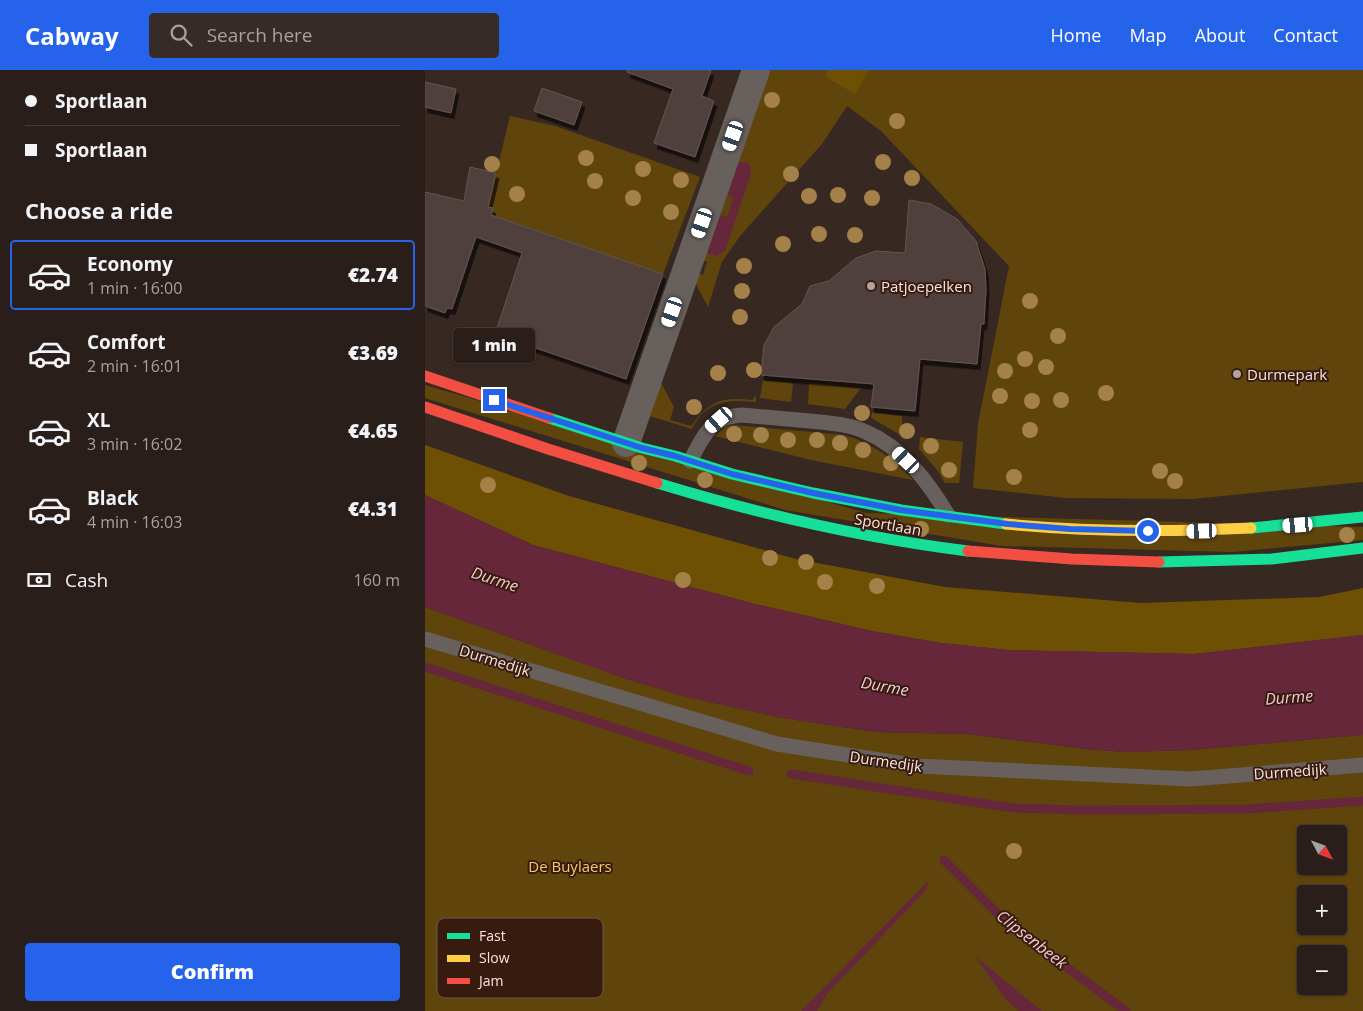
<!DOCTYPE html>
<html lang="en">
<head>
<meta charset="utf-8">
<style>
  :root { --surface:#2a1e1a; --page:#362b27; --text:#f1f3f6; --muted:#a5a2a2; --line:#463c39; --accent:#2563eb }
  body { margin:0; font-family:"Open Sans",sans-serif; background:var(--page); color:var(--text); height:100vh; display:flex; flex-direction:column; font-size:19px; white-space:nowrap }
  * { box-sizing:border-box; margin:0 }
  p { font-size:16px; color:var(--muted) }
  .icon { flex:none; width:28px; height:28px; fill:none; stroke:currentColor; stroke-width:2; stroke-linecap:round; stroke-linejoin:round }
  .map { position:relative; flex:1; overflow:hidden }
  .drawer { display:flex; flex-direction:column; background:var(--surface); width:425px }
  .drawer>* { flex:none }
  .guide { display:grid; align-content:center; height:110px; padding:0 25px; background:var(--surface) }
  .needle { width:32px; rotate:131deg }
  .tools { position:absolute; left:872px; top:755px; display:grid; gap:10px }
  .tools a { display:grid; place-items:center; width:50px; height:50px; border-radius:5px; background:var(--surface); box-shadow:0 1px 4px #0004,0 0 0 1px var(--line); font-size:25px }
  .end { position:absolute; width:22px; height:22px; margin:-11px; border:6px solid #2563eb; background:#fff; box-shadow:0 0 0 2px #fff }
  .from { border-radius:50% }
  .bubble { position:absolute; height:35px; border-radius:5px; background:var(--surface); box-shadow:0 1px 4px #0004,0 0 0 1px var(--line); font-size:16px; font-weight:800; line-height:35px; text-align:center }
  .car { position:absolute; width:15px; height:30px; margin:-15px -8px; border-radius:6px; box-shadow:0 0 4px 1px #0007; background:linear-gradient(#fff 24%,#345 0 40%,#fff 0 76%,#345 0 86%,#fff 0) }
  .guide b { display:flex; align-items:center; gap:18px; height:48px; font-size:19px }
  .guide b+b { border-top:1px solid var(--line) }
  .guide i { width:12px; height:12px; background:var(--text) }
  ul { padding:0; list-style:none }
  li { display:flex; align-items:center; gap:15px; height:70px; margin:0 10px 8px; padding:0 15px; border:2px solid transparent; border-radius:5px }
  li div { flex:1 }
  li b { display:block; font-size:19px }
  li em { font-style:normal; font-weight:800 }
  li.active { border-color:var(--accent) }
  li>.icon { width:45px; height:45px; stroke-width:1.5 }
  h2 { padding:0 25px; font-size:22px; line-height:60px }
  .pay { display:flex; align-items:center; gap:12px; height:55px; padding:0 25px; font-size:19px }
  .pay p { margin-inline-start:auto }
  .button { display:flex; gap:10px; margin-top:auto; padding:10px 25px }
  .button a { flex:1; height:58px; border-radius:5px; background:var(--accent); color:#fff; font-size:20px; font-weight:800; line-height:58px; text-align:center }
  header { display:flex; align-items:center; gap:30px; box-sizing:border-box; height:70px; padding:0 25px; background:var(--accent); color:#fff }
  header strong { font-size:24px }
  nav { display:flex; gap:28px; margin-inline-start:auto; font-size:18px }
  .search { width:350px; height:45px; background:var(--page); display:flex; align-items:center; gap:12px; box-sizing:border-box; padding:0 18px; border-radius:5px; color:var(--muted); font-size:19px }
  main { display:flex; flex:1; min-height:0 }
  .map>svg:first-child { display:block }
  .green { fill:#5f450c; fill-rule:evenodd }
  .forest { fill:#6e5005 }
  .water { fill:#66273b }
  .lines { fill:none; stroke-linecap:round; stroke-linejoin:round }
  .stream { stroke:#66273b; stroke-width:9 }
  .building { fill:#4f413e; stroke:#635551; filter:url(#shadow) }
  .lane { stroke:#67605c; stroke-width:15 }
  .street { stroke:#67605c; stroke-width:28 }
  .fast { stroke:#16e098; stroke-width:11 }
  .slow { stroke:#ffcf43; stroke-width:11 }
  .jam { stroke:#f24e42; stroke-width:11 }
  .tree { fill:#a38148 }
  .route { stroke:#2563eb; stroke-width:6 }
  .poi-dot { fill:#b5a29b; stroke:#371b0f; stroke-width:2 }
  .labels { text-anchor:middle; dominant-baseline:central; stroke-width:4; stroke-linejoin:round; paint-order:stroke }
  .poi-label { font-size:15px; fill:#f8e4dc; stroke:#371b0f; text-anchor:start }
  .street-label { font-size:15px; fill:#f8e4dc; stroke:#371b0f }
  .park-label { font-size:15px; fill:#fac967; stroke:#371b0f }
  .water-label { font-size:16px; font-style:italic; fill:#f3c7d0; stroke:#371b0f }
  .key { fill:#371b0f; stroke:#71574c; stroke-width:1 }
  .key-label { font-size:14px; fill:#f8e4dc }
</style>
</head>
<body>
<header>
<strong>Cabway</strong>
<div class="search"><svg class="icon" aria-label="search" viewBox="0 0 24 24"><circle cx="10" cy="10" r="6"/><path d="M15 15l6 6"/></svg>Search here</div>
<nav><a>Home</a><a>Map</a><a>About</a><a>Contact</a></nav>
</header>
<main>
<section class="drawer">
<div class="guide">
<b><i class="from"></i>Sportlaan</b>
<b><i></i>Sportlaan</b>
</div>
<h2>Choose a ride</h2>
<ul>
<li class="active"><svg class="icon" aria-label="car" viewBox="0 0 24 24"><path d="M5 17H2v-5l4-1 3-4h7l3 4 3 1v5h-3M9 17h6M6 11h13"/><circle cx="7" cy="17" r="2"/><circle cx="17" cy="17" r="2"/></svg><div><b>Economy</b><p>1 min · 16:00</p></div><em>€2.74</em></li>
<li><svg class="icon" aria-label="car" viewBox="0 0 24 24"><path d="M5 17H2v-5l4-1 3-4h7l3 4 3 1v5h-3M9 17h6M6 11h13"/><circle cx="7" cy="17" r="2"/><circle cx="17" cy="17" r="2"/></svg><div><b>Comfort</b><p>2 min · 16:01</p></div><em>€3.69</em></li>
<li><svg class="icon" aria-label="car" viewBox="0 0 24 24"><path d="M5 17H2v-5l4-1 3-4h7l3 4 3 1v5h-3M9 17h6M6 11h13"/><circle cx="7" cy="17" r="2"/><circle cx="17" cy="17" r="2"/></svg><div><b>XL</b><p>3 min · 16:02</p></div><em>€4.65</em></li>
<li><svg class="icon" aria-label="car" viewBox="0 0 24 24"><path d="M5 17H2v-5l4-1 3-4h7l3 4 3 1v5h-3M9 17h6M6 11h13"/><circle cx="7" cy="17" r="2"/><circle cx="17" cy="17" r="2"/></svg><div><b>Black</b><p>4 min · 16:03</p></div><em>€4.31</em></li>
</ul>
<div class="pay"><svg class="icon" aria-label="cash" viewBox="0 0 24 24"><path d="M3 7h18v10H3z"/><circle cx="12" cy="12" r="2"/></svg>Cash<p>160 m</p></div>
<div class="button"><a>Confirm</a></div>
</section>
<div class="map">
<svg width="938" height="941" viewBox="0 0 938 941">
  <defs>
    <filter id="shadow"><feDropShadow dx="3" dy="5.5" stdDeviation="0" flood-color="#0009"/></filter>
  </defs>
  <rect width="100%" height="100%" fill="#382822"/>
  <g class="green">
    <polygon points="339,0 938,0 938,412 768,429 641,428 548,418 553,354 584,196 456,61 422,36 397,74 315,166 297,192 283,237 267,207 269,202 278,205 282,192 274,188"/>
    <polygon points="85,46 130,56 275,107 238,204 88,152 63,168 68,138 63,137"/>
    <path d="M233,307L249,337L245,350L266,356C286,330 296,327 328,330L329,327H331V332C303,329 280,331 267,359L224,346Z"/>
    <polygon points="338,310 368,313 366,332 335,328"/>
    <polygon points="384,313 436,318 420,339 383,334"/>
    <polygon points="0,315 441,443 938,457 938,470 807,482 577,476 360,440 0,328"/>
    <polygon points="447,342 477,346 477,355 485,356 485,365 476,365 446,348"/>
    <path d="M308,355L419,365C448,374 469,388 488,410L386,390L290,366L300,357Z"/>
    <polygon points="495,367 538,372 534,413 520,413 513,401 494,379"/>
    <path d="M0,537L202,609L262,627L358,648L451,662L541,664L661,679L701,682L765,680L938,665V941H0ZM881,764H914V796H881ZM881,824H914V856H881ZM881,884H914V916H881Z"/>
  </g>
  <g class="forest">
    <polygon points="403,0 444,0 430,24 400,6"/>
    <polygon points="0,375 144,426 371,489 520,517 716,533 894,527 938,518 938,565 770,584 583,580 516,573 447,561 330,534 108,475 0,425"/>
  </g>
  <g class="water">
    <polygon points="314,92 323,93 325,96 326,104 300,181 291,186 283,184 281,179 293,145 302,147 308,128 302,125 311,95"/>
    <polygon points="0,425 108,475 330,534 447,561 516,573 583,580 770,584 938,565 938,665 765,680 701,682 661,679 541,664 451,662 358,648 262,627 202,609 0,537"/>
    <polygon points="504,810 500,821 402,924 392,941 376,941"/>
    <polygon points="550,886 617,941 594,941 581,930"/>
  </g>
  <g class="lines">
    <g class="stream">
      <polyline points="0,597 324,701"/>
      <polyline points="366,704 588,738 656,740 822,739 938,731"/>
      <polyline points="519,790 573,844 625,885 701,941"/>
    </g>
  </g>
  <g class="building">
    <polygon points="202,0 286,0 277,26 289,31 270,87 229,73 248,19 202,2"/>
    <polygon points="0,12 31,19 26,43 0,37"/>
    <polygon points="117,18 157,32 149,55 109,41"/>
    <polygon points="45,97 71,103 63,137 68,138 66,145 238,204 201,309 70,264 97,183 51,167 27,239 22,238 20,243 0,236 0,122 39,131"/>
    <polygon points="484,130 506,134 532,149 551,171 560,199 561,219 559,254 556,254 552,294 495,289 490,341 446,337 449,314 336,305 339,275 349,257 377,234 385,216 404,211 431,188 451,181 480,183"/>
  </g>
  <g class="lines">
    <g class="lane">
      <path d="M265,391C279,366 284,347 317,345C340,347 362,349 385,351C404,353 424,354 441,362C478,378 503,412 523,445"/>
      <polyline points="0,569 352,674 493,696 766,709 938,695"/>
    </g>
    <polyline class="street" points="201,373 331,0"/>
    <g class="fast">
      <polyline points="124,348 217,378 250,386 307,404 388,423 476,440 581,454"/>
      <path d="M232,413C334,444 438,468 543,481"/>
      <polyline points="826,458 938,447"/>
      <polyline points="734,492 847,489 938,478"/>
    </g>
    <path class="slow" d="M581,454C663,462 744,462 826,458"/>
    <g class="jam">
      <polyline points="0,306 124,348"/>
      <polyline points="0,337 123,379 232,413"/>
      <polyline points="543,481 647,489 734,492"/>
    </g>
  </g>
  <g class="tree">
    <circle cx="347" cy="30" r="8"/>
    <circle cx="472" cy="51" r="8"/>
    <circle cx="161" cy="88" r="8"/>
    <circle cx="458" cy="92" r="8"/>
    <circle cx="67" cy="94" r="8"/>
    <circle cx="218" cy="99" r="8"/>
    <circle cx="366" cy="104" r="8"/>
    <circle cx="487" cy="108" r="8"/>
    <circle cx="256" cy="110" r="8"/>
    <circle cx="170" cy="111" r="8"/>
    <circle cx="92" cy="124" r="8"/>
    <circle cx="413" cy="125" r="8"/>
    <circle cx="384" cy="126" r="8"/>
    <circle cx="208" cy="128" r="8"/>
    <circle cx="447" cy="128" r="8"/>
    <circle cx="246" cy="142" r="8"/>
    <circle cx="394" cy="164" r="8"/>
    <circle cx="430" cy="165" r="8"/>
    <circle cx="358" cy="174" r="8"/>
    <circle cx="319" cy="196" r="8"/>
    <circle cx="317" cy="221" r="8"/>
    <circle cx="605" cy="231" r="8"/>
    <circle cx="315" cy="247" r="8"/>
    <circle cx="633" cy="266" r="8"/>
    <circle cx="600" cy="289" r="8"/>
    <circle cx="621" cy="297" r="8"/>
    <circle cx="329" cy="300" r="8"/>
    <circle cx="580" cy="301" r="8"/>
    <circle cx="293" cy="303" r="8"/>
    <circle cx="681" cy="323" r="8"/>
    <circle cx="575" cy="326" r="8"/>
    <circle cx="636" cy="330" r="8"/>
    <circle cx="607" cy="331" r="8"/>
    <circle cx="269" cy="337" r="8"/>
    <circle cx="437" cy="343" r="8"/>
    <circle cx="605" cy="360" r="8"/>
    <circle cx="482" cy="361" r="8"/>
    <circle cx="309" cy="364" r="8"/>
    <circle cx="336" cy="365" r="8"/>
    <circle cx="363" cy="370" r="8"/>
    <circle cx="392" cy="370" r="8"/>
    <circle cx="415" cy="373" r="8"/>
    <circle cx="506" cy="376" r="8"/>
    <circle cx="438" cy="380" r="8"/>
    <circle cx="214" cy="393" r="8"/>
    <circle cx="466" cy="393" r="8"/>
    <circle cx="524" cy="400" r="8"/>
    <circle cx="735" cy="401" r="8"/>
    <circle cx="589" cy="407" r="8"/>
    <circle cx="280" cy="410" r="8"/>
    <circle cx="750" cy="411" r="8"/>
    <circle cx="63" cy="415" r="8"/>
    <circle cx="496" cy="459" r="8"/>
    <circle cx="922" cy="465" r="8"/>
    <circle cx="345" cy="488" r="8"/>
    <circle cx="381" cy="492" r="8"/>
    <circle cx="258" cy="510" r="8"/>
    <circle cx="400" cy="512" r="8"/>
    <circle cx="452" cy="516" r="8"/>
    <circle cx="589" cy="781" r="8"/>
  </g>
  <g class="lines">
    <polyline class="route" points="69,330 217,378 250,386 307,404 388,423 476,440 583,454 645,459 723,461"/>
  </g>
  <g class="poi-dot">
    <circle cx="446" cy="216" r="5"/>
    <circle cx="812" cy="304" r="5"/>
  </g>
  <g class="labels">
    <g class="poi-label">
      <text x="456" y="216">Patjoepelken</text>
      <text x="822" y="304">Durmepark</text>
    </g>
    <g class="street-label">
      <text transform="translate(463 454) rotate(10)">Sportlaan</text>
      <text transform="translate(70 590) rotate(17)">Durmedijk</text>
      <text transform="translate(461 691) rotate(8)">Durmedijk</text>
      <text transform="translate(865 701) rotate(-4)">Durmedijk</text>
    </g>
    <g class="park-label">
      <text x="145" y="796">De Buylaers</text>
    </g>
    <g class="water-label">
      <text transform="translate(70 509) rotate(18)">Durme</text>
      <text transform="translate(460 616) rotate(10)">Durme</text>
      <text transform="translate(864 627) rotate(-4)">Durme</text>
      <text transform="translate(607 869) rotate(38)">Clipsenbeek</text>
    </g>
  </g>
  <rect x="12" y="848" width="166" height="80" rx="8" class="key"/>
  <rect x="22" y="863" width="23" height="6" fill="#16e098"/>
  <rect x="22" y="885" width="23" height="7" fill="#ffcf43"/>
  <rect x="22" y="908" width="23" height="6" fill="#f24e42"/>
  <g class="key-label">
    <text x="54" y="871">Fast</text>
    <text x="54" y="893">Slow</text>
    <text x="54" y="916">Jam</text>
  </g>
</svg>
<div class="tools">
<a><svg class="needle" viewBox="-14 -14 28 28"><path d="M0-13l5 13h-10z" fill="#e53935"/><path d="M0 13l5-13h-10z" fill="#a5a2a2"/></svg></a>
<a>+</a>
<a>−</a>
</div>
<i class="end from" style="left:723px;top:461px"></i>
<i class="end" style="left:69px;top:330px"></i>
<div class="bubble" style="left:28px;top:258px;width:82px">1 min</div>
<i class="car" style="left:308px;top:66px;rotate:199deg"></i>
<i class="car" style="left:277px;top:153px;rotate:199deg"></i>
<i class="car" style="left:247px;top:242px;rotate:199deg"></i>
<i class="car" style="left:294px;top:350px;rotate:229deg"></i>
<i class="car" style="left:481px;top:390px;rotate:313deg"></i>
<i class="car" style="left:873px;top:455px;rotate:266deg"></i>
<i class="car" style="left:777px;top:461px;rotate:268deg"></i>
</div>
</main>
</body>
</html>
